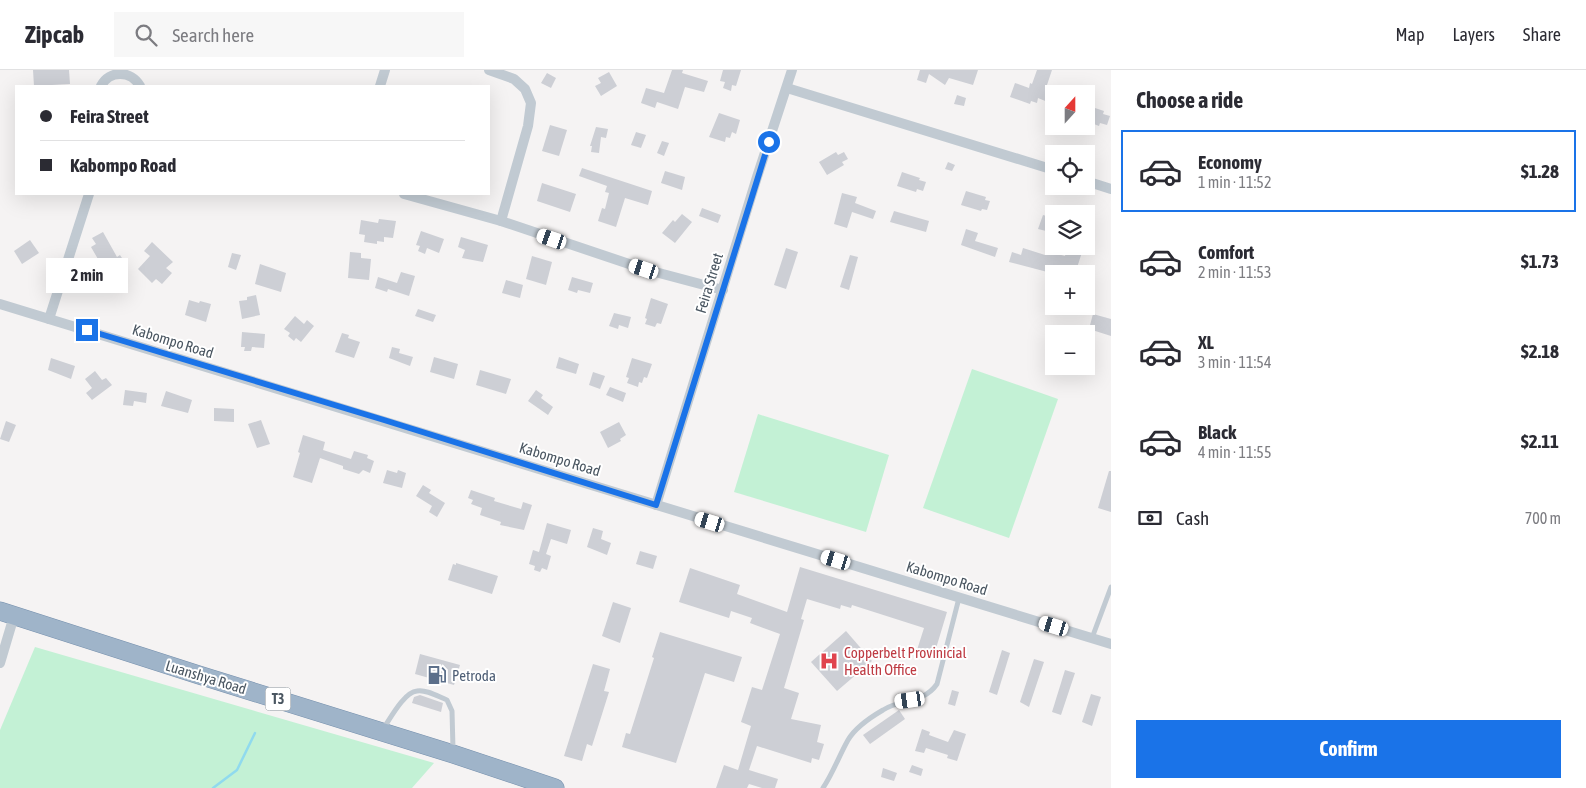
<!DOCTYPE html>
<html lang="en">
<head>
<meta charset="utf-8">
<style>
  :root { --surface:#fff; --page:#f7f7f7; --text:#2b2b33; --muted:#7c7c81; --line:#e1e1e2; --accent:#1a73e8 }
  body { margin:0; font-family:"Asap Condensed",sans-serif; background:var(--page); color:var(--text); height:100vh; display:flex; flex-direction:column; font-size:19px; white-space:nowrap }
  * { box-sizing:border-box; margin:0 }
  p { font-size:16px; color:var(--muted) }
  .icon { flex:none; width:28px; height:28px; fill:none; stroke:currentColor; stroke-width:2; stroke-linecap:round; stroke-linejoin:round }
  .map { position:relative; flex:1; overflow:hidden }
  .side { display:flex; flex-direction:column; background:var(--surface); width:475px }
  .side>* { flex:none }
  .hud { position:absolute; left:15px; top:15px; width:475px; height:110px; border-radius:0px; box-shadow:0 5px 20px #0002; display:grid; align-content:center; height:110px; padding:0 25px; background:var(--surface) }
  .needle { width:32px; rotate:21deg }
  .tools { position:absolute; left:1045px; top:15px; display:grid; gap:10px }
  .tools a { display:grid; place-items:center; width:50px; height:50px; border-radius:0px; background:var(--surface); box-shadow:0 5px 20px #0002; font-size:25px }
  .end { position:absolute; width:22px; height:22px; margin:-11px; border:6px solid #1a73e8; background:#fff; box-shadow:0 0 0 2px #fff }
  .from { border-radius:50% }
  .bubble { position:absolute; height:35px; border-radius:0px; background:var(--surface); box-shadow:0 5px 20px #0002; font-size:16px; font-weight:700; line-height:35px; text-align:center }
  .car { position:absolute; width:15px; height:30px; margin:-15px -8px; border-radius:6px; box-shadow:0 0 4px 1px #0007; background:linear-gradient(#fff 24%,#345 0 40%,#fff 0 76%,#345 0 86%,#fff 0) }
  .hud b { display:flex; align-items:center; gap:18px; height:48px; font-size:19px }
  .hud b+b { border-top:1px solid var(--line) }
  .hud i { width:12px; height:12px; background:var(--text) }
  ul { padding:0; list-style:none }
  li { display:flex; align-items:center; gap:15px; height:82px; margin:0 10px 8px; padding:0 15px; border:2px solid transparent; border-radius:0px }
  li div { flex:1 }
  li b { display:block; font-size:19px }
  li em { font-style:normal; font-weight:700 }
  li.current { border-color:var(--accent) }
  li>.icon { width:45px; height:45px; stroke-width:1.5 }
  h2 { padding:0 25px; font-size:22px; line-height:60px }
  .pay { display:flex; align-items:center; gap:12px; height:55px; padding:0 25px; font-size:19px }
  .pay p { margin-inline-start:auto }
  .action { display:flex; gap:10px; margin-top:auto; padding:10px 25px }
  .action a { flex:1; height:58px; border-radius:0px; background:var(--accent); color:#fff; font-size:20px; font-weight:700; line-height:58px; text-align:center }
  header { display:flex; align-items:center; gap:30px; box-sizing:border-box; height:70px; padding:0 25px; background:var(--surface); border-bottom:1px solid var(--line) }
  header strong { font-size:24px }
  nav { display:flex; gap:28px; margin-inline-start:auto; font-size:18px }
  .search { width:350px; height:45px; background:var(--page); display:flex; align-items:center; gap:12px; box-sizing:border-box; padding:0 18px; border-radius:0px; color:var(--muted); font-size:19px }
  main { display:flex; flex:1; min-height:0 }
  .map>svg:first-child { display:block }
  .green { fill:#c3f1d5 }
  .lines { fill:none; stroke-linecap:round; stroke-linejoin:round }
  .stream { stroke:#90daee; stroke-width:2.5 }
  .building { fill:#cdcfd5 }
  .trunk-casing { stroke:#7690ad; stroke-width:19 }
  .service { stroke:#c1cad2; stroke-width:5 }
  .minor { stroke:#c1cad2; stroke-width:10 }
  .trunk { stroke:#9fb4c9; stroke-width:18 }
  .route { stroke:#1a73e8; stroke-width:6 }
  .labels { text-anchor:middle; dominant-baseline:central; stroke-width:4; stroke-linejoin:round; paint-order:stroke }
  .shield { fill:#fff; stroke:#808990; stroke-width:1 }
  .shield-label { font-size:14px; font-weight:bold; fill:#4a5661 }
  .street-label { font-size:15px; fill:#4a5661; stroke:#fff }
  .health-label { font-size:15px; fill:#be3a42; stroke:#fff; text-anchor:start }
  .service-label { font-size:15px; fill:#4e5e75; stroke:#fff; text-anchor:start }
</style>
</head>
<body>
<header>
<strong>Zipcab</strong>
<div class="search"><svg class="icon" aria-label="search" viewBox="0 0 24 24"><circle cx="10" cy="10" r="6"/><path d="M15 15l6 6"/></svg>Search here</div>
<nav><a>Map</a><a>Layers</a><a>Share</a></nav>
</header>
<main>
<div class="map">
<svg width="1111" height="718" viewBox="0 0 1111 718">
  <rect width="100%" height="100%" fill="#f5f3f3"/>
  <g class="green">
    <polygon points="972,299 1058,329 1009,468 923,438"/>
    <polygon points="758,344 889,385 866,462 734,422"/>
    <polygon points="35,577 434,693 412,718 0,718 0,660"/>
  </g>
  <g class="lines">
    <polyline class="stream" points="213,718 237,700 255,663"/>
  </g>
  <g class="building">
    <polygon points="33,0 69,0 70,14 34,16"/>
    <polygon points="672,0 683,0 682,3 708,11 704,22 685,17 678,39 657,32 655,38 641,33 646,18 664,23"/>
    <polygon points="723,0 741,0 736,16 732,15 731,21 723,18 725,12 720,11"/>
    <polygon points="920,0 978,0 973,15 949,8 945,15 929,4 926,13 917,10"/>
    <polygon points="1037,0 1052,0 1047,15 1056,18 1050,33 1038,28 1037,33 1031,31 1030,34 1010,27 1015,13 1029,18 1030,13 1032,14"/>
    <polygon points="609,2 617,16 601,26 595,16 601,13 598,8"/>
    <polygon points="547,3 556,8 551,18 541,13"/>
    <polygon points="957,25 966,28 964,36 954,34"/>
    <polygon points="1086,35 1104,41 1103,44 1110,46 1107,55 1100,53 1099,56 1086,51"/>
    <polygon points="719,43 740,50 736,64 732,62 730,68 726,67 725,72 709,67"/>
    <polygon points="550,55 567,60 559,86 542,81"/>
    <polygon points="596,57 608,59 606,68 601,67 599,83 591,82 592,76 590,76"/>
    <polygon points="636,62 646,65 641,78 631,75"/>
    <polygon points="662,71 669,73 664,86 657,83"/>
    <polygon points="836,82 838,85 844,82 848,89 842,92 844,95 827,105 819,92"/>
    <polygon points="948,92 955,95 952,101 945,99"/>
    <polygon points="582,98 652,121 648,135 625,128 616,157 598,151 602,138 605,139 609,123 605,122 607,116 579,106"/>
    <polygon points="665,101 685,107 682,120 661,113"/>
    <polygon points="902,102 920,108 919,110 926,112 923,121 917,119 916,122 897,116"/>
    <polygon points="542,113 576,124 570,142 537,131"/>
    <polygon points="966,121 986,127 985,130 990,131 987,140 982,139 981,141 961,135"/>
    <polygon points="842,123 857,127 855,133 876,141 873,149 852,142 847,158 834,154"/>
    <polygon points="702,138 721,145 718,153 699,146"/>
    <polygon points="894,141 929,151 926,162 890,152"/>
    <polygon points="1086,142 1095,144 1088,166 1086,166"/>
    <polygon points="682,144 692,152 675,173 662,163 673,150 675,152"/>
    <polygon points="1043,145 1054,148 1054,163 1038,159"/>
    <polygon points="379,149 396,151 393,168 384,167 384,172 377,171 377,174 364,172 365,165 359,164 361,150 378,153"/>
    <polygon points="966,159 978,163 975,171 998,178 995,187 961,175"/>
    <polygon points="421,161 444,169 439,183 427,178 425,184 418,181 420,176 416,175"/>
    <polygon points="103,162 117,187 120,185 127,196 106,208 100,197 102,196 91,177 96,174 92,168"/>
    <polygon points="461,167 488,175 483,192 462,188 465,180 458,177"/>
    <polygon points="30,170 39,183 22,194 14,181"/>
    <polygon points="152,172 173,192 166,198 172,203 162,214 156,209 152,213 138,199 150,186 144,181"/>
    <polygon points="1071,176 1084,176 1075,204 1055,204 1009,192 1012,182 1021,185 1023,178 1045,185 1046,181 1065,186 1067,179 1070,180"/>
    <polygon points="786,178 798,182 786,219 774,215"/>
    <polygon points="350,182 361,183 361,188 371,189 369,210 348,208"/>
    <polygon points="232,183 241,185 236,200 228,197"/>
    <polygon points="850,185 858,187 849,220 840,217"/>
    <polygon points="532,186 552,192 546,215 526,209"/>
    <polygon points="260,194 286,203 281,222 255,214"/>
    <polygon points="401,202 415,206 409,226 388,219 387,222 375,218 378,207 397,213"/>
    <polygon points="572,207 593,213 590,223 578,220 577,223 568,220"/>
    <polygon points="506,210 523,215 520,228 502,223"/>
    <polygon points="256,225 260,245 242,249 239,231 247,230 247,227"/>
    <polygon points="651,228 668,234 661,254 657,253 655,257 645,254 647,249 645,248"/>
    <polygon points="189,230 199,233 200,231 211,234 206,252 185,245"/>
    <polygon points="418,239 436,245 433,252 415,246"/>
    <polygon points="614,243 631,247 628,258 619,255 618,259 609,256"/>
    <polygon points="1093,244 1111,249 1111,266 1089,259"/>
    <polygon points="295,246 304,254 307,250 314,256 301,272 296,268 294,271 288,266 290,263 284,259"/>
    <polygon points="242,262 265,264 264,278 252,277 251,281 244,281 245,277 241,277"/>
    <polygon points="342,263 349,265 348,268 360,272 354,288 335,282"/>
    <polygon points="392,277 400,279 399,283 413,287 410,296 389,288"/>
    <polygon points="434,287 458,294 454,309 430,302"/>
    <polygon points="559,287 579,294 576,304 556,298"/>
    <polygon points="51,288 75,296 71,309 48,300"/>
    <polygon points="632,288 652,294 647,308 644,307 642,313 639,312 638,317 627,313 629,308 626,307"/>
    <polygon points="480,300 511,309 506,324 476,315"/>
    <polygon points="95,301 102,310 106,308 112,315 92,330 86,323 92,318 85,309"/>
    <polygon points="593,302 605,306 600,319 589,315"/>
    <polygon points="610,317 626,323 623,332 606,325"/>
    <polygon points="125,320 147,323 146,333 134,331 133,336 123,335"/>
    <polygon points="536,320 543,325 541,328 553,337 548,345 528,331"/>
    <polygon points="166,321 192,330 188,343 161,336"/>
    <polygon points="214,338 234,339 234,352 214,351"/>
    <polygon points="261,350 270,374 257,378 248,354"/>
    <polygon points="6,351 16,355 9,372 0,369"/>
    <polygon points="619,352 626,365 620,369 621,371 608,378 600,362"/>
    <polygon points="303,365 325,372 323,380 351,389 354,381 368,385 367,388 374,391 370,403 363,400 359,404 343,399 343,396 320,388 312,413 293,407 300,383 298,382"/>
    <polygon points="387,400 397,403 398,400 406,403 402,418 383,413"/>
    <polygon points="1109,401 1111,401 1111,442 1098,438"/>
    <polygon points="423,415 431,420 429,423 445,433 437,447 429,442 432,436 416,426"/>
    <polygon points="471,420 495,428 494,431 521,439 523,432 532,435 524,460 500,455 501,452 480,445 482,438 471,434 473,430 468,428"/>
    <polygon points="547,453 571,460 567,474 551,469 546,484 551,486 547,500 542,498 540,502 534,500 535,496 529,494 533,480 539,482"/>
    <polygon points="593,458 603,461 601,469 611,473 607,485 587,477"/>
    <polygon points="640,481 657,486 653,499 636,494"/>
    <polygon points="456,493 498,506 492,524 448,510 453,494 456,495"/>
    <polygon points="800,497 947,542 934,585 917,580 924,558 852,535 851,538 841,535 840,539 807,529 801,549 804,550 784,618 799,623 791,649 821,655 817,672 824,674 819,690 812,688 811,693 757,676 749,700 778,709 775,718 762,718 749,714 747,718 716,718 724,695 738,700 751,656 741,652 752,617 762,620 780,564 750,553 752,548 731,541 729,548 679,532 690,498 740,515 737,524 787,542"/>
    <polygon points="613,532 631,538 620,573 602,566"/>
    <polygon points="846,561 872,591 837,621 811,592"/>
    <polygon points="660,562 742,587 734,612 705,603 676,693 622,677 626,663 630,664 654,588 652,587"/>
    <polygon points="1002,580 1010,583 997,625 989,622"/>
    <polygon points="420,584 460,595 454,615 415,604"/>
    <polygon points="1034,589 1044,592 1029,637 1020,632"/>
    <polygon points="593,594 610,599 604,621 609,622 592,676 587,674 582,691 564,686"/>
    <polygon points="1065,600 1075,603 1061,645 1052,642"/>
    <polygon points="952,620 959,622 955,636 948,634"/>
    <polygon points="1091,624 1101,627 1092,656 1082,652"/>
    <polygon points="420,625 443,633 441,642 412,633 414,627"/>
    <polygon points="899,640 905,649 870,674 863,665"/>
    <polygon points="922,659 930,662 929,665 948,672 954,660 966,664 957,691 947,688 948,685 926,678 924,683 915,681"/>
    <polygon points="912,695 923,699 921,706 909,702"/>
    <polygon points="883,698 897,703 894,711 881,707"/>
  </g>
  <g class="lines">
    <g class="trunk-casing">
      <polyline id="trunk" points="0,541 199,605 453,684 555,718"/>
    </g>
    <g class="service">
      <polyline points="1092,568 1111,517"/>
      <path d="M383,659C390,649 404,622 417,621C426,619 439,627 447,630L452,641L453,679"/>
      <path d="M823,718C833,703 839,686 848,670C855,658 871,647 883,640C902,628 923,634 937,614L959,528"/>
    </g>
    <g class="minor">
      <polyline points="489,0 514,9 525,19 531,33 528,56 501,151"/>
      <path d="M101,16C109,0 131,0 140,16"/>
      <polyline points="380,16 385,0"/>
      <polyline points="787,18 1054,100"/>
      <polyline points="1086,111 1111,119"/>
      <polyline points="404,124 501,151 644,199 723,220"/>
      <polyline points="0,234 1111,574"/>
      <polyline points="49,249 89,124"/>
      <polyline points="656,435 757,107 792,0"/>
      <polyline points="0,593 14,546"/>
    </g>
    <use href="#trunk" class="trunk"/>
  </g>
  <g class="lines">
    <polyline class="route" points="87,260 384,350 656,435 769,72"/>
  </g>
  <defs>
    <g id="hospital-bare" transform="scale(1.5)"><path d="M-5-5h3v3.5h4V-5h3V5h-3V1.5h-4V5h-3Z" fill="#e0444e" stroke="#fff" stroke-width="2.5" paint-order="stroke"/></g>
    <g id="fuel-bare" transform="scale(1.5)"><path d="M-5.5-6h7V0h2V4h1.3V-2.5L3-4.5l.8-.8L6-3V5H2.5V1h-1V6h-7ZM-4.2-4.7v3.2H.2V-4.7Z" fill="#5c6f8a" stroke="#fff" stroke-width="2.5" paint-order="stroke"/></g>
  </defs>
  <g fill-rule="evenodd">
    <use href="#hospital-bare" x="829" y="591"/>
    <use href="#fuel-bare" x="437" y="605"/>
  </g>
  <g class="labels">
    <rect class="shield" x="265.5" y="617.5" width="25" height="23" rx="4"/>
    <g class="shield-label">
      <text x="278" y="629">T3</text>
    </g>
    <g class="street-label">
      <text transform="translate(709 213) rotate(-73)">Feira Street</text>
      <text transform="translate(173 271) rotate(17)">Kabompo Road</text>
      <text transform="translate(560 389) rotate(17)">Kabompo Road</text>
      <text transform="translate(947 508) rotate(17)">Kabompo Road</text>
      <text transform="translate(206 607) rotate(17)">Luanshya Road</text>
    </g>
    <g class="health-label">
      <text x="844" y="582">Copperbelt Provinicial<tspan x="844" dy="17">Health Office</tspan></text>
    </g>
    <g class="service-label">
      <text x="452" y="605">Petroda</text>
    </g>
  </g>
</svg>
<div class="tools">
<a><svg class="needle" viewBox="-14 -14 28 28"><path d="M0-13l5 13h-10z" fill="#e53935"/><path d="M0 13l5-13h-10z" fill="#7c7c81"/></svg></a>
<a><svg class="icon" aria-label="locate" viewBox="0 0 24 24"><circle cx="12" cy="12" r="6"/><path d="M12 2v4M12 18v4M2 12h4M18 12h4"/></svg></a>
<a><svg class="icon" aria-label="layers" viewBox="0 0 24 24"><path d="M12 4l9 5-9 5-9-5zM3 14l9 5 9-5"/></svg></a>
<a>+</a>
<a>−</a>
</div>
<i class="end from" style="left:769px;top:72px"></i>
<i class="end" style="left:87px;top:260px"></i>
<div class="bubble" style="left:46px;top:188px;width:82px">2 min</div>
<i class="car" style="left:552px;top:169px;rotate:289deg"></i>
<i class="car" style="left:644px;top:199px;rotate:288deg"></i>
<i class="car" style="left:710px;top:452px;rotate:287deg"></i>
<i class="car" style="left:836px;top:490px;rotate:287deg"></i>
<i class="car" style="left:1054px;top:556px;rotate:287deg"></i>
<i class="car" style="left:910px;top:630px;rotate:262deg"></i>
<div class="hud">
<b><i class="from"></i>Feira Street</b>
<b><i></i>Kabompo Road</b>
</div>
</div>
<section class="side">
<h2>Choose a ride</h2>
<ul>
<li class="current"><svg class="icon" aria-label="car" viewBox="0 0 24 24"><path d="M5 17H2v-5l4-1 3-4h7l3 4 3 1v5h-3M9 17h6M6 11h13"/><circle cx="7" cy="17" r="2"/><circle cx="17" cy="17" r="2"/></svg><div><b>Economy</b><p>1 min · 11:52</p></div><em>$1.28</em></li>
<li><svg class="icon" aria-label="car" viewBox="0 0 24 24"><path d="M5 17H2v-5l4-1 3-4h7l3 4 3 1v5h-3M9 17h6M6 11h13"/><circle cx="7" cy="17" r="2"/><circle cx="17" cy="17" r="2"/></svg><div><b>Comfort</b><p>2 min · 11:53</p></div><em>$1.73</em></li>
<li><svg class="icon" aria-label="car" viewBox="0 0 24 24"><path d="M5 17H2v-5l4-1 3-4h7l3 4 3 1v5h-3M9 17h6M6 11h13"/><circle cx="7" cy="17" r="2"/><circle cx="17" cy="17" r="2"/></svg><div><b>XL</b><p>3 min · 11:54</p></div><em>$2.18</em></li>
<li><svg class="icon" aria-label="car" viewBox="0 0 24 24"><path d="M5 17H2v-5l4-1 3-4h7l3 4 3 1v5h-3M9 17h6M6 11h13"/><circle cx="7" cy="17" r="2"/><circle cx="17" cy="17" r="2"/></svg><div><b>Black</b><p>4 min · 11:55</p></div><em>$2.11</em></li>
</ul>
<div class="pay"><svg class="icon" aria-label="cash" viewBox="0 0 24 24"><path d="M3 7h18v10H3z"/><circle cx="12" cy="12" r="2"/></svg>Cash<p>700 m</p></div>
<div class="action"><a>Confirm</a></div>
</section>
</main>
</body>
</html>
